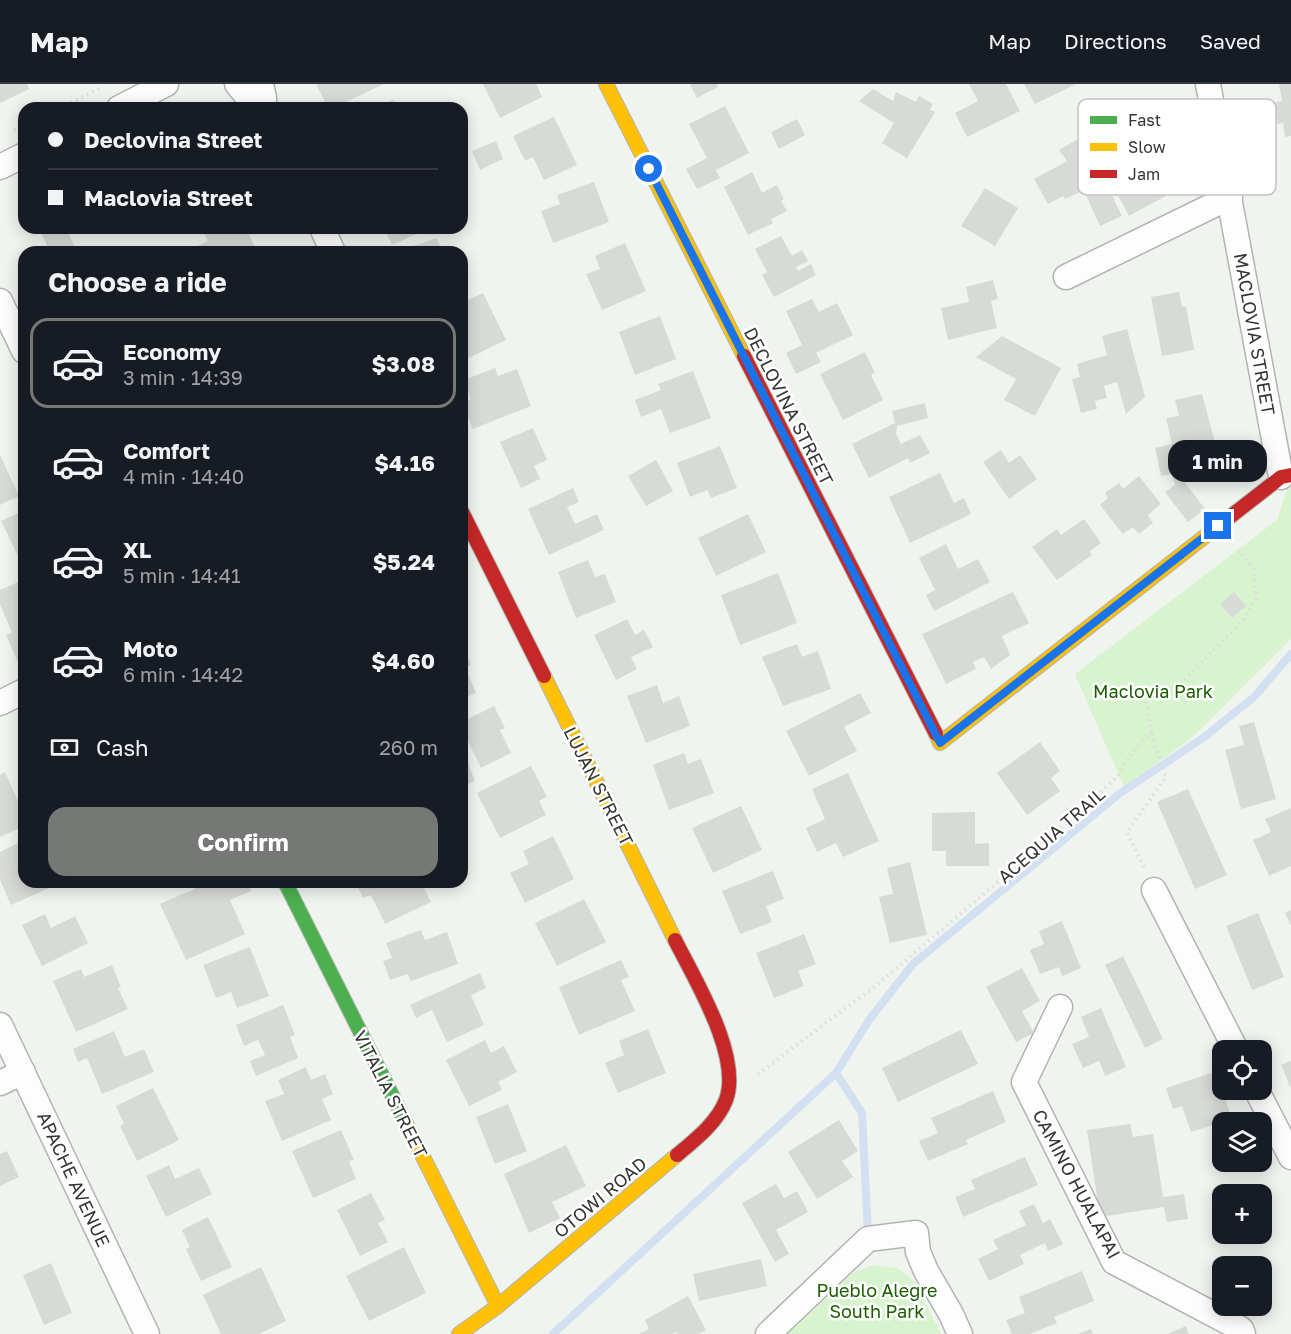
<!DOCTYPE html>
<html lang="en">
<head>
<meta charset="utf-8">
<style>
  :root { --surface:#171b24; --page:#20242c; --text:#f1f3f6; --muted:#9ea1a6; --line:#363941; --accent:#757874 }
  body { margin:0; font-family:"Golos Text",sans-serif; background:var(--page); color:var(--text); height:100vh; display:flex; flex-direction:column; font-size:22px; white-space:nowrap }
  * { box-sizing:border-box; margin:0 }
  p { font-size:20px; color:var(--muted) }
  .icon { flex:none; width:33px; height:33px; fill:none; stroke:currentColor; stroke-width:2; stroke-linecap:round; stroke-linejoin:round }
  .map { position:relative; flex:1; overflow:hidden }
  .drawer { position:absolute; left:18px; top:162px; width:450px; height:642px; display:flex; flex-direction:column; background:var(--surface); border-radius:18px; box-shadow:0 3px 15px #0003 }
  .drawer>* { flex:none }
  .banner { position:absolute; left:18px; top:18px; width:450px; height:132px; border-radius:18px; box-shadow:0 3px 15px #0003; display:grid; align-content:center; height:132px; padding:0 30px; background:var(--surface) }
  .tools { position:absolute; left:1212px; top:956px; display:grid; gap:12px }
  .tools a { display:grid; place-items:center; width:60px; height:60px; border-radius:12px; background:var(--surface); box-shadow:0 3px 15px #0003; font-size:30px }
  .end { position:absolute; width:27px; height:27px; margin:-14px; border:8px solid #1a73e8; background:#fff; box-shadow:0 0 0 3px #fff }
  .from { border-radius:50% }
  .bubble { position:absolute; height:42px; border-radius:18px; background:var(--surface); box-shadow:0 3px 15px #0003; font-size:20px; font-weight:700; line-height:42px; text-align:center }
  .banner b { display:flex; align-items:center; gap:21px; height:57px; font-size:22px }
  .banner b+b { border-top:2px solid var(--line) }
  .banner i { width:15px; height:15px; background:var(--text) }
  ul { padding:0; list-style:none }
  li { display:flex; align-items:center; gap:18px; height:90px; margin:0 12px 9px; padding:0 18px; border:3px solid transparent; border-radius:18px }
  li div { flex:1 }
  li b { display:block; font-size:22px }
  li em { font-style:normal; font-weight:700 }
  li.selected { border-color:var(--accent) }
  li>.icon { width:54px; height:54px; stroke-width:1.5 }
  h2 { padding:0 30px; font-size:27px; line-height:72px }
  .pay { display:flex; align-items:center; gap:15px; height:66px; padding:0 30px; font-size:22px }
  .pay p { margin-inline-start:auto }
  .primary-button { display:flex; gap:12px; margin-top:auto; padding:12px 30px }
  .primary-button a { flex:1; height:69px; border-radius:18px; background:var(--accent); color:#fff; font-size:24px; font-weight:700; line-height:69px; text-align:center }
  header { display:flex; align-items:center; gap:36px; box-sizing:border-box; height:84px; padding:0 30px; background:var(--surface); border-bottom:2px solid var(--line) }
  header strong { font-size:28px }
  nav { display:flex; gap:33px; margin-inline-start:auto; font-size:21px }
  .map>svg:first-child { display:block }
  .green { fill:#d7f4cf }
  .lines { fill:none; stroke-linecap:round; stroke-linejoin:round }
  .stream { stroke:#d3e0f1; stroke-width:8 }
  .building { fill:#d8dad7 }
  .street-casing { stroke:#b1b4b0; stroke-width:27 }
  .fast-casing { stroke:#b1b4b0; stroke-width:16 }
  .slow-casing { stroke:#b1b4b0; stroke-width:16 }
  .jam-casing { stroke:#b1b4b0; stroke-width:16 }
  .path { stroke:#dcdddb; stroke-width:4; stroke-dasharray:1.5 4.5; stroke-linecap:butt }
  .street { stroke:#fdfdfd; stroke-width:24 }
  .fast { stroke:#4caf50; stroke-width:14 }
  .slow { stroke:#ffc107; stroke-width:14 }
  .jam { stroke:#c62828; stroke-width:14 }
  .route { stroke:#1a73e8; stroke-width:8 }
  .labels { text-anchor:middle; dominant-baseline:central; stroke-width:5; stroke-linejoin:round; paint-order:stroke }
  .street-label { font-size:18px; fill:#333632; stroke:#fff }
  .park-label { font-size:18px; fill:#1b5d00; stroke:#fff }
  .key { fill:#fff; stroke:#c2c3c2; stroke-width:1.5 }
  .key-label { font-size:16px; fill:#333632 }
</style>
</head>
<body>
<header>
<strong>Map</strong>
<nav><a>Map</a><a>Directions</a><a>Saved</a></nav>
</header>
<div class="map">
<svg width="1291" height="1250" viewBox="0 0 1291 1250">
  <rect width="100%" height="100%" fill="#f0f4ef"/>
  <g class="green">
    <polygon points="1288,402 1291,402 1291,555 1193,653 1124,703 1075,590 1277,436"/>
    <polygon points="873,1181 897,1184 915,1198 941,1250 788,1250 853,1189"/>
  </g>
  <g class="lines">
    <g class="stream">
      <polyline points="836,989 862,1029 868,1150"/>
      <polyline points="553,1250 836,989 869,936 913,880 1119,710 1203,654 1254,613 1291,570"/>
    </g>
  </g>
  <g class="building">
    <polygon points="0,0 27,0 29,5 0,19"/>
    <polygon points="316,0 384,0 333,24 328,24"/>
    <polygon points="483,0 536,0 542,13 500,34"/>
    <polygon points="690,0 717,0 718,3 697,14"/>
    <polygon points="969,0 1006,0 1020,27 967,53 955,29 978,17"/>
    <polygon points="1024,0 1076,0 1035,20"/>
    <polygon points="1279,0 1291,0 1291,52 1285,53 1283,39 1277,40 1273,19 1282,17"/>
    <polygon points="873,5 893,17 896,8 916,18 919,12 933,20 930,26 935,28 907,74 882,59 894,39 859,17"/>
    <polygon points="393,16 396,24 374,24"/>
    <polygon points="725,22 749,69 716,86 720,94 697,105 686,85 707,74 689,40"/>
    <polygon points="1134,24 1143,40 1151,36 1162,59 1143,69 1166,112 1129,132 1098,74 1110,68 1104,57 1117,50 1110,37"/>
    <polygon points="554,33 577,81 544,96 533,73 525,77 513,52"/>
    <polygon points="797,35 805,51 779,65 771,48"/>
    <polygon points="1078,55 1101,101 1106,99 1122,132 1100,142 1085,109 1089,107 1087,105 1065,115 1063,112 1048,120 1034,95 1067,77 1059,66"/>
    <polygon points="496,57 503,75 480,86 472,67"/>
    <polygon points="752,88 762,109 777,101 784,115 781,117 787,127 771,135 773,139 748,151 724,103"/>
    <polygon points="594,98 609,138 553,159 541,127 560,120 557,111"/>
    <polygon points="985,104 1018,124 995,162 961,142"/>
    <polygon points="39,144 83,144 69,150 77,168 50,168"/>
    <polygon points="201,144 251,144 252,146 248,148 257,168 190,168 189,166 208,157"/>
    <polygon points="384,144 430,144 392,161"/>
    <polygon points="781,152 792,172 802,166 808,177 796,183 798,187 811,180 816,191 774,213 762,191 767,188 755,165"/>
    <polygon points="437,154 442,168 408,168 407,164"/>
    <polygon points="625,159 646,207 602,226 586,190 600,185 595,172"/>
    <polygon points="993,196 998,215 991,217 997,244 948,256 941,224 969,218 966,203"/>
    <polygon points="1179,208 1182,223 1186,222 1194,266 1162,272 1151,213"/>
    <polygon points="483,209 506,256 462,277 462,219"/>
    <polygon points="812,215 819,228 837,219 853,251 816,269 821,278 796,290 786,269 802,261 786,227"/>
    <polygon points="660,232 676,275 635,291 619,248"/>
    <polygon points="1127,245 1145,313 1126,330 1117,298 1104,302 1107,314 1095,317 1097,325 1081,329 1072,295 1080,293 1077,280 1107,271 1102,252"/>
    <polygon points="1002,252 1061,284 1035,332 1004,316 1016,295 976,273"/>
    <polygon points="865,268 875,289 871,291 883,316 843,336 820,290"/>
    <polygon points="495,284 498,292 517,285 531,322 473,345 462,319 471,315 464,296"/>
    <polygon points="693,287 711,334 670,349 661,325 641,333 635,316 661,306 658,300"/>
    <polygon points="1202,310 1216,362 1212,363 1216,379 1181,386 1183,396 1205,425 1188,438 1165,408 1175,401 1172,390 1161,392 1155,364 1172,360 1166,334 1179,332 1175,316"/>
    <polygon points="925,319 928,334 897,342 896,350 901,360 920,351 930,369 910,379 908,374 869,394 852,360 895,339 892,327"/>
    <polygon points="533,344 547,376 534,382 540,395 521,404 500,358"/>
    <polygon points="720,362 737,404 711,414 707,406 690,413 677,379"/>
    <polygon points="1001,366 1009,379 1020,371 1037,395 1009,415 983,378"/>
    <polygon points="0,371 19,412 0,421"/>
    <polygon points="656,376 673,407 646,422 628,392"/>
    <polygon points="940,389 954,419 964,414 971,430 910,459 889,413"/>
    <polygon points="1139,392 1161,420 1148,431 1153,439 1139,450 1133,443 1123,450 1100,421 1108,414 1105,409 1119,399 1123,405"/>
    <polygon points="573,404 579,418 567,423 575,440 597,430 604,446 549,471 528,425"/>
    <polygon points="24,426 24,484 1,437"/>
    <polygon points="748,430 766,468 716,492 698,454"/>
    <polygon points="1084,435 1101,459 1090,467 1092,471 1057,496 1032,463 1057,445 1061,451"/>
    <polygon points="946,460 958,485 978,475 990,498 934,527 926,511 935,506 919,474"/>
    <polygon points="588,476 595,493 605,490 616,518 576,534 558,488"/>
    <polygon points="778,489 797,539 740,561 721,511"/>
    <polygon points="23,496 24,578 19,580 6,551 12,549 0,520 0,506"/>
    <polygon points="1013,508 1029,539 1002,552 1010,571 991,585 984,573 973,578 976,585 946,600 922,550"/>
    <polygon points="1234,508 1246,522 1232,534 1220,520"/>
    <polygon points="627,535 635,551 644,546 653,563 631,573 637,585 616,596 594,551"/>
    <polygon points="462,558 471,581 465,583 476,609 462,615"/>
    <polygon points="797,560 802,573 818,567 831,605 783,622 762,573"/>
    <polygon points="657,601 663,619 679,612 690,642 646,659 627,612"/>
    <polygon points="860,609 871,629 844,643 857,667 809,692 786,647"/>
    <polygon points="494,622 505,644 500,646 511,669 481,684 462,645 462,638"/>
    <polygon points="1254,638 1276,715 1241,725 1225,666 1244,661 1239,642"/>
    <polygon points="1040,658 1060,687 1051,694 1060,707 1027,731 997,689"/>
    <polygon points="684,669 688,680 701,675 714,709 669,726 653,681"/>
    <polygon points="467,677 475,697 462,703 462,680"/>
    <polygon points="531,682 547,713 539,717 546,731 500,754 477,709"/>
    <polygon points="5,688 24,731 24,742 0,753 0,691"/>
    <polygon points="848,689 879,757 843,773 836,759 817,768 806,744 825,735 812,705"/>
    <polygon points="1188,705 1227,791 1195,805 1157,718"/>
    <polygon points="741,722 762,766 713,789 692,744"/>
    <polygon points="1291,724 1291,782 1269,792 1253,756 1271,748 1265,735"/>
    <polygon points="975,728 975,760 989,759 989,782 946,782 946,767 932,767 932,729"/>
    <polygon points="553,752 574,795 525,819 510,789 529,780 523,767"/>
    <polygon points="18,759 24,772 24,798 54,798 56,801 11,821 0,796 0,768"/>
    <polygon points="910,778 927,851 890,859 879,813 893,810 887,784"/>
    <polygon points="773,787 784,815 766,822 772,838 740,850 722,807"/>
    <polygon points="210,798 247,798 251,807 230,816 245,850 186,876 160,820"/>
    <polygon points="364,798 421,798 431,818 385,840 371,811 363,814 357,801"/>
    <polygon points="584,815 606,858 557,882 535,839"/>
    <polygon points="1291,826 1291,842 1285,829"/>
    <polygon points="1258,829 1284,893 1252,906 1226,842"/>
    <polygon points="45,830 51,844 75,832 88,859 42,882 22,841"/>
    <polygon points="1062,837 1081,884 1062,892 1059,883 1040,890 1030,866 1044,860 1039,847"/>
    <polygon points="421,846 425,856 447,848 458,880 411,897 408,890 390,896 383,877 392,874 386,859"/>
    <polygon points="804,850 816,880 798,887 804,902 774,914 756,869"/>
    <polygon points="250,863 269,912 237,924 231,908 216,914 203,881"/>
    <polygon points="1123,872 1163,955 1145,964 1105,881"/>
    <polygon points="621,876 629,893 621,896 635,927 579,951 559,903"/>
    <polygon points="112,881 121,903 118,904 128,925 76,948 53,897 81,885 84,893"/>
    <polygon points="1022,884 1040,917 1022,927 1034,949 1016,958 986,903"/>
    <polygon points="480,889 486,904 471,911 484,941 447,958 432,926 416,934 410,921"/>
    <polygon points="283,921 295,951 290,953 298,974 256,992 250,977 265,971 258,956 244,962 236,941"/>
    <polygon points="1101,924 1126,983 1105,992 1099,977 1083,984 1072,960 1089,953 1081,933"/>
    <polygon points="648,945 666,989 618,1009 605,979 624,971 619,957"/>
    <polygon points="961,946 978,980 898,1018 882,984"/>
    <polygon points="114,947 125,973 144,965 154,988 102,1010 87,974 78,978 73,965"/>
    <polygon points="485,956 491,969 504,962 517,988 498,998 502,1006 469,1022 446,976"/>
    <polygon points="1291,977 1291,1005 1281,981"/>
    <polygon points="306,983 311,996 325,990 333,1010 322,1015 331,1036 282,1057 265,1017 284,1010 278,996"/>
    <polygon points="1211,989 1216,1004 1221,1003 1232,1035 1191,1048 1182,1022 1173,1025 1166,1004"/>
    <polygon points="153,1004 179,1056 137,1077 120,1042 124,1040 116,1022"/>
    <polygon points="993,1007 1006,1038 966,1056 968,1060 928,1077 919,1057 938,1049 931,1034"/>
    <polygon points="508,1020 527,1067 495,1080 476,1033"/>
    <polygon points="839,1036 858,1067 842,1077 853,1093 817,1115 788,1068"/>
    <polygon points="1130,1040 1133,1053 1153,1050 1163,1113 1184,1110 1188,1135 1167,1138 1164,1123 1100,1133 1087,1046"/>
    <polygon points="341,1046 354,1076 349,1077 356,1095 313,1114 292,1067"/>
    <polygon points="566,1061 586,1102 552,1118 560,1134 529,1149 504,1090"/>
    <polygon points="7,1067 19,1093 0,1102 0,1070"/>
    <polygon points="1025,1073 1038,1101 963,1133 955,1113 975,1105 971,1096"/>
    <polygon points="169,1081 175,1095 199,1084 212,1110 166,1133 146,1092"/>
    <polygon points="776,1100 784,1114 797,1107 808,1128 776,1146 789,1170 775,1178 742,1119"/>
    <polygon points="371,1109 385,1136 378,1139 388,1158 360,1172 337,1126"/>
    <polygon points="1034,1120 1043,1139 1050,1135 1063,1160 1048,1167 1045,1159 1020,1171 1024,1180 989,1197 978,1175 998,1165 993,1156 1026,1141 1019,1127"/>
    <polygon points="208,1133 232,1183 201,1197 186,1165 190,1163 182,1146"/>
    <polygon points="404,1163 426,1209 369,1237 346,1192"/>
    <polygon points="761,1175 767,1202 699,1217 693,1190"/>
    <polygon points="51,1179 72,1229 44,1241 23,1191"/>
    <polygon points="261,1183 286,1237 259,1250 221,1250 203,1211"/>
    <polygon points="1082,1187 1094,1217 1054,1233 1057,1239 1030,1250 1012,1250 1006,1236 1025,1229 1019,1213"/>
    <polygon points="688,1212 706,1246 698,1250 677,1250 676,1248 672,1250 639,1250 649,1245 645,1236"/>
    <polygon points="1186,1242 1189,1250 1167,1250"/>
    <polygon points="1091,1245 1093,1250 1078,1250"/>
  </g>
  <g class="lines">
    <g class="street-casing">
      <g id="street">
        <polyline points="237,0 257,24"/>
        <polyline points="261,0 264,14 264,24"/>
        <polyline points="1208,0 1281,393"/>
        <polyline points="119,24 166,0"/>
        <polyline points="0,83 24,71"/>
        <polyline points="322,144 333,168"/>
        <polyline points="1066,193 1230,113"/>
        <polyline points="0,217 24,267"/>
        <polyline points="0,619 24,607"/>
        <polyline points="1154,806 1236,966"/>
        <polyline points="1060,923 1024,998 1114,1178 1241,1245 1243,1250"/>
        <polyline points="0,941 147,1250"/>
        <polyline points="0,999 23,988"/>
        <polyline points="1256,1005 1291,1073"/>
        <polyline points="768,1250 868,1155 916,1149 918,1168 926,1187 951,1230 960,1250"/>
      </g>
    </g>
    <g class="fast-casing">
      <polyline id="fast" points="285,798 406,1039"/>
    </g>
    <g class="slow-casing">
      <g id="slow">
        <polyline points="606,0 744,272"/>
        <polyline points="544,592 675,856"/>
        <polyline points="936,650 940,659 1217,443"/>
        <polyline points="406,1039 498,1222"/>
        <polyline points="459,1250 498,1222 677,1071"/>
      </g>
    </g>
    <g class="jam-casing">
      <g id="jam">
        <polyline points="744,272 936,650"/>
        <polyline points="462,428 544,592"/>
        <polyline points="1217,443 1281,393 1291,391"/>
        <path d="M675,856C695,896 742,972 726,1016C717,1039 695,1056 677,1071"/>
      </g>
    </g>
    <g class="path">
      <polyline points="60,24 103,3"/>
      <polyline points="14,46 24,41"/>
      <polyline points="1144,783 1127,748 1166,693 1151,648"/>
      <polyline points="758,990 878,900 1067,739 1117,693 1132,669 1151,648 1146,615 1161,612 1178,602 1243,536 1256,514 1254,486 1237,464"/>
    </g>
    <use href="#street" class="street"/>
    <use href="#fast" class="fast"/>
    <use href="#slow" class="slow"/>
    <use href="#jam" class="jam"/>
  </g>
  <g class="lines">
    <polyline class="route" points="649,85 940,659 1218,442"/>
  </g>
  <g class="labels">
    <g class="street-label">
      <text transform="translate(1255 250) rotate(80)">MACLOVIA STREET</text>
      <text transform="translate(789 322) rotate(63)">DECLOVINA STREET</text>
      <text transform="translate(599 702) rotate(63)">LUJAN STREET</text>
      <text transform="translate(1051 751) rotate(-41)">ACEQUIA TRAIL</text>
      <text transform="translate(391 1010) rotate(63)">VITALIA STREET</text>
      <text transform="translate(74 1095) rotate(65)">APACHE AVENUE</text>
      <text transform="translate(1077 1100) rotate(62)">CAMINO HUALAPAI</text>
      <text transform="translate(600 1113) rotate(-40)">OTOWI ROAD</text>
    </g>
    <g class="park-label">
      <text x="1153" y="607">Maclovia Park</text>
      <text x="877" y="1206">Pueblo Alegre<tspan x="877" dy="21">South Park</tspan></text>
    </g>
  </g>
  <rect x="1078" y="15" width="198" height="96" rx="9" class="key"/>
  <rect x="1090" y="32" width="27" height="8" fill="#4caf50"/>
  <rect x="1090" y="59" width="27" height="8" fill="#ffc107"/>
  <rect x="1090" y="86" width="27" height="8" fill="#c62828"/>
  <g class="key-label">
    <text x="1128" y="42">Fast</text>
    <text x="1128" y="69">Slow</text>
    <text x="1128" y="96">Jam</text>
  </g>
</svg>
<div class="tools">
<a><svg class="icon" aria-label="locate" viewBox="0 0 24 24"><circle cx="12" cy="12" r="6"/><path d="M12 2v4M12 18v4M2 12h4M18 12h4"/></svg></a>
<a><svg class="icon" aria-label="layers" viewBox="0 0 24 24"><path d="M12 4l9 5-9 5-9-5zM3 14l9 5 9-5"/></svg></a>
<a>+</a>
<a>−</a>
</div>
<i class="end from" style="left:649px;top:85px"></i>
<i class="end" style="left:1218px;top:442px"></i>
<div class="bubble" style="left:1168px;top:356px;width:99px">1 min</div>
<div class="banner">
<b><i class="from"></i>Declovina Street</b>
<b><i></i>Maclovia Street</b>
</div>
<section class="drawer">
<h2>Choose a ride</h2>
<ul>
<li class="selected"><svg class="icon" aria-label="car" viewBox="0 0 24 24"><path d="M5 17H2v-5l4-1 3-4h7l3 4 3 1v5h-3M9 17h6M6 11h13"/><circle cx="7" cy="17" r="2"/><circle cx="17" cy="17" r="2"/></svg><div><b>Economy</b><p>3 min · 14:39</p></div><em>$3.08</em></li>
<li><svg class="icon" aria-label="car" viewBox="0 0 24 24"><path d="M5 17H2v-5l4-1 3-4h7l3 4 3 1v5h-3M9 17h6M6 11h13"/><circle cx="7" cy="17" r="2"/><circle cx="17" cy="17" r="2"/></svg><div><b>Comfort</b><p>4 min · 14:40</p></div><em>$4.16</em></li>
<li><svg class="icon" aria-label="car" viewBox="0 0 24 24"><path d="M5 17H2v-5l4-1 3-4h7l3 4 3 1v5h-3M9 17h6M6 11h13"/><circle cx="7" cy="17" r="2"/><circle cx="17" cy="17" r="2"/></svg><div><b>XL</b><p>5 min · 14:41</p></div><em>$5.24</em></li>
<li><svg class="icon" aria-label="car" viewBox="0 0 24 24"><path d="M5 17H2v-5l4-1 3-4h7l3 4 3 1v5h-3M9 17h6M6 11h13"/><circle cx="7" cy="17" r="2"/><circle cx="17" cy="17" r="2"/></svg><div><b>Moto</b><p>6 min · 14:42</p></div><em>$4.60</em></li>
</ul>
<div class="pay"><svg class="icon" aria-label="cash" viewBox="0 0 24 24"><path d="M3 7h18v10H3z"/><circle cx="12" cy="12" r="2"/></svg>Cash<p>260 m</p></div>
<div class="primary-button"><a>Confirm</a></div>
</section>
</div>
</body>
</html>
